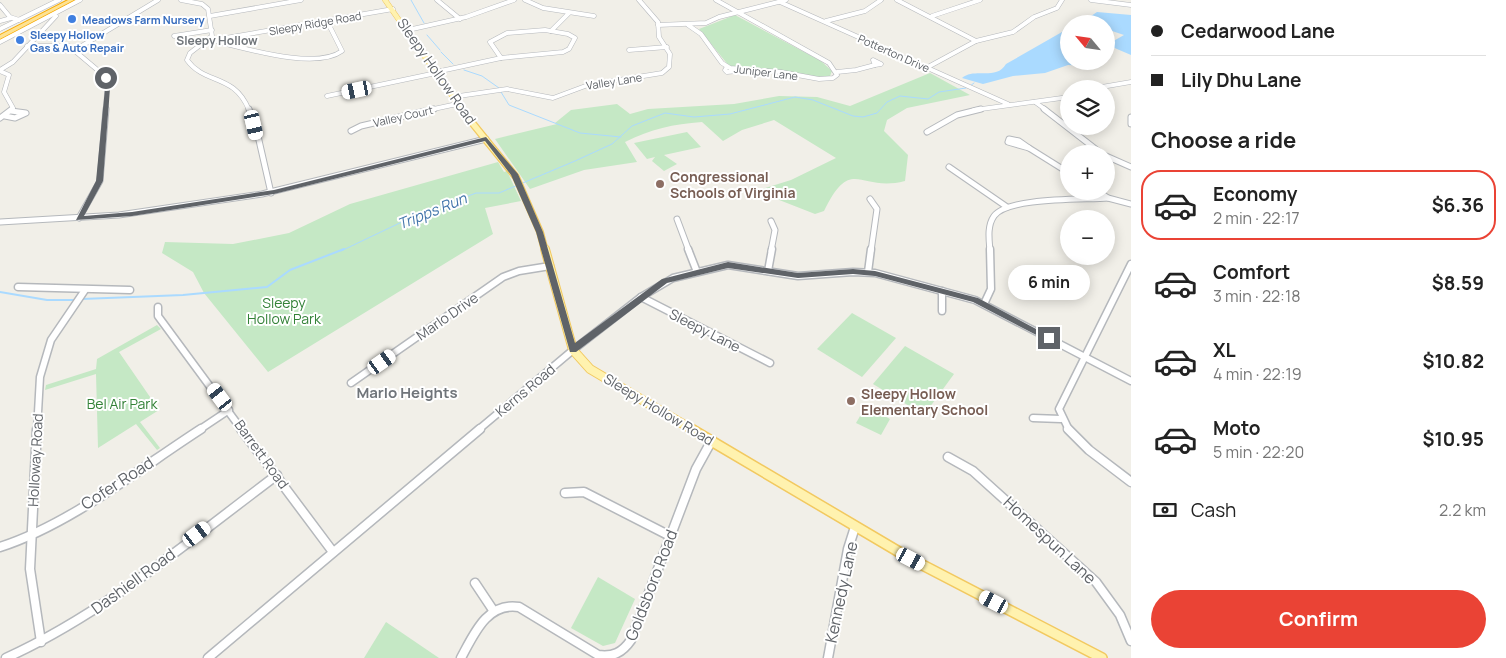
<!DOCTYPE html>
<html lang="en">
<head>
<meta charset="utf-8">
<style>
  :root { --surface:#fff; --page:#f2f2f2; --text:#222; --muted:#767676; --line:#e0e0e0; --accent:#ea4335 }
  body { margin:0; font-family:Manrope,sans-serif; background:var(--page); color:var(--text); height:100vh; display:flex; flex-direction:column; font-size:19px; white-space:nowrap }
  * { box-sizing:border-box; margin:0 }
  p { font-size:16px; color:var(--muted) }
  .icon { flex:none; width:28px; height:28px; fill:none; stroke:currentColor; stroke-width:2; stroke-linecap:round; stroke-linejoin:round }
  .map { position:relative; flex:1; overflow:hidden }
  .drawer { display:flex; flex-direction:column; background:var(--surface); width:375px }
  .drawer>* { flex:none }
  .banner { display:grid; align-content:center; height:110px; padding:0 20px; background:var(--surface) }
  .needle { width:32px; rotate:299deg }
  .buttons { position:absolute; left:1060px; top:15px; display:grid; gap:10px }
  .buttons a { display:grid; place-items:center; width:55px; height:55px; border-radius:50%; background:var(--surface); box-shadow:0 2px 12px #0003; font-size:25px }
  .end { position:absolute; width:22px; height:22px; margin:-11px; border:6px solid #5f6368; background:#fff; box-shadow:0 0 0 2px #fff }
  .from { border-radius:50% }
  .bubble { position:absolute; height:35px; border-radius:18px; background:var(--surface); box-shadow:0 2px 12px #0003; font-size:16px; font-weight:700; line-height:35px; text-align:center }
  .car { position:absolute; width:15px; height:30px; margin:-15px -8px; border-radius:6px; box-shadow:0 0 4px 1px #0007; background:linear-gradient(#fff 24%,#345 0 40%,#fff 0 76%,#345 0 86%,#fff 0) }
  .banner b { display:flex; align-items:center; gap:18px; height:48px; font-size:19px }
  .banner b+b { border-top:1px solid var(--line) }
  .banner i { width:12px; height:12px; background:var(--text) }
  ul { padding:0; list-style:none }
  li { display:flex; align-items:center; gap:15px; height:70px; margin:0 10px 8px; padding:0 10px; border:2px solid transparent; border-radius:20px }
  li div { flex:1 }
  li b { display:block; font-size:19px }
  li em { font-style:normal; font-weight:700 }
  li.selected { border-color:var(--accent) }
  li>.icon { width:45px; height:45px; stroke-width:1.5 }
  h2 { padding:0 20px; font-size:22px; line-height:60px }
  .pay { display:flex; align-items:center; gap:12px; height:55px; padding:0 20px; font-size:19px }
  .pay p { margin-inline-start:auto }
  .button { display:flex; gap:10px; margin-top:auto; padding:10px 20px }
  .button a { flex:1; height:58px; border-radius:30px; background:var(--accent); color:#fff; font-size:20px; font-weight:700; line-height:58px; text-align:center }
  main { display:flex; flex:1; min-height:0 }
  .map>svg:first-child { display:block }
  .green { fill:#c5e8c5 }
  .water { fill:#aadaff }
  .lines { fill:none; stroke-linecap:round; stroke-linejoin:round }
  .stream-far1 { stroke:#aadaff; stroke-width:1 }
  .stream { stroke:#aadaff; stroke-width:2 }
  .minor-far3-casing { stroke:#b5b8bc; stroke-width:5 }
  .minor-far2-casing { stroke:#b5b8bc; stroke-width:7 }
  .minor-far1-casing { stroke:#b5b8bc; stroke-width:9 }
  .minor-casing { stroke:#b5b8bc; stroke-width:11 }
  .major-far3-casing { stroke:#f2c960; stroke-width:5.5 }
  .major-far2-casing { stroke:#f2c960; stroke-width:8 }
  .major-far1-casing { stroke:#f2c960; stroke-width:10 }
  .major-casing { stroke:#f2c960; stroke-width:12 }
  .highway-casing { stroke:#f9ab00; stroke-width:2 }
  .minor-far3 { stroke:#fff; stroke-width:4 }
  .minor-far2 { stroke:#fff; stroke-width:5 }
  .minor-far1 { stroke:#fff; stroke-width:6 }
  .minor { stroke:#fff; stroke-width:8 }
  .major-far3 { stroke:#fff2af; stroke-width:4.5 }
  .major-far2 { stroke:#fff2af; stroke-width:5.5 }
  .major-far1 { stroke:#fff2af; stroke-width:8 }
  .major { stroke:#fff2af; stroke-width:9 }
  .highway { fill:#fde293; fill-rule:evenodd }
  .route { fill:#5f6368 }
  .shop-dot { fill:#3f7fe0; stroke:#fff; stroke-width:2 }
  .education-dot { fill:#8d6e63; stroke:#fff; stroke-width:2 }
  .labels { text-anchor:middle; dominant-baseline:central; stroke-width:4; stroke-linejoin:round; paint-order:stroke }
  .far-shop-label { font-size:11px; font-weight:bold; fill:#366cbe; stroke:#fff; text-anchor:start }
  .far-street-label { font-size:11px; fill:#5f6368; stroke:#fff }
  .far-neighbourhood-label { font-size:12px; font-weight:bold; fill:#70757a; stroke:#fff }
  .street-label { font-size:14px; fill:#5f6368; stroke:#fff }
  .education-label { font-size:14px; font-weight:bold; fill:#785e54; stroke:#fff; text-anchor:start }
  .park-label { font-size:14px; fill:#348238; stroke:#fff }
  .water-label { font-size:15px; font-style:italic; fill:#4174aa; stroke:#fff }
  .neighbourhood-label { font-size:15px; font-weight:bold; fill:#70757a; stroke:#fff }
  .near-street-label { font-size:16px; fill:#5f6368; stroke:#fff }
</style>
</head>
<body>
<main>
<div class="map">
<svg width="1131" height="658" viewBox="0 0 1131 658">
  <rect width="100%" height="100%" fill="#f1efe8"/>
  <g class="green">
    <polygon points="735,15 821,61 832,71 830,76 818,77 729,66 699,29"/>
    <path d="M930,73L970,95L907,108L887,120L884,131L908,155L905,181C859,193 852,154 824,211L815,214L756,191L791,180L836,158L774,120L742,130L723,141L702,122C673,124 651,129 625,142L637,162L584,170L530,189L495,139L557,124L555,123L571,110L617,104L630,114L648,109L734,104L779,96L817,97L850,106Z"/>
    <polygon points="687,132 701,147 664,155 677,164 664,171 652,161 655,157 647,159 634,143"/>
    <polygon points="498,162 504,172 507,171 521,201 485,208 493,234 268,372 204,293 193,272 162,253 165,242 233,244 289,233 350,204"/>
    <polygon points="852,313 896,338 862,377 817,349"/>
    <polygon points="157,325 161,329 119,352 159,410 140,422 160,448 157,450 136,424 98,448 96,374 45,390 46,385 96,369 97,359"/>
    <polygon points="905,346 954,374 924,415 873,384"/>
    <polygon points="866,406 890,419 881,435 856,423"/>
    <polygon points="598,577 635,599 615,643 603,646 571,628"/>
    <polygon points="386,622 439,658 364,658"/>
  </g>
  <g class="water">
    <polygon points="1097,12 1131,15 1131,55 1110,46 1110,43 1124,35 1106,29 1106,24 1079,24"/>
    <path d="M1069,28L1067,48L1069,61H1084L1088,66L1068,65L1045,73L1013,76L983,84L962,78C975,67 996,81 1006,64Z"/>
  </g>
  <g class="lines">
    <g class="stream-far1">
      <polyline points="411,0 424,23"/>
      <polyline points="427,35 440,50"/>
      <polyline points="441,52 453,64"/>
      <polyline points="464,70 482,76 499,88"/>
      <polyline points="970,86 974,83"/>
      <polyline points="501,92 509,105 580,133 621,137"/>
      <polyline points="341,251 406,220 476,193 499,193 575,161 612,144 632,126 665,113 694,117 730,114 795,97 813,100 853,116 863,117 877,113 887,102 900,96 928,99 939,92 966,88"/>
    </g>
    <g class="stream">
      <polyline points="0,292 47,300 77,300"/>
      <polyline points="82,299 183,295 267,287 290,270 344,249"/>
    </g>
    <g class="minor-far3-casing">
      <g id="minor-far3">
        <path d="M181,0L202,4L208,9L212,36L190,53L187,60C205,85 234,73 249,110"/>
        <polyline points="437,0 460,19"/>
        <polyline points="525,0 543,8 594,16"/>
        <polyline points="897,0 976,41"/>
        <polyline points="1091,0 1131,5"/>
        <polyline points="780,2 1008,104"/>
        <polyline points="0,5 10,17 19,20"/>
        <polyline points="210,16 301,0"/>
        <polyline points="932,16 980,0"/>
        <polyline points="0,21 11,18"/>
        <polyline points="826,21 865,11 881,0"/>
        <polyline points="658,25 706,23 719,17 786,0"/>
        <polyline points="688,25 701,34 722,63 730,68 781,72 819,79 833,78 837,75 829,63 716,0"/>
        <polyline points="0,29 59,0"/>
        <polyline points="408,30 466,17 514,0"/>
        <polygon points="545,30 568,34 575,38 569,49 563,52 501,58 490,42 507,33"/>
        <polyline points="551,31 569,13"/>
        <polyline points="174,36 212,30"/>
        <polyline points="208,41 393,9"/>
        <polyline points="0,42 80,0"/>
        <path d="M218,42C248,49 316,70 342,51L327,21"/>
        <polyline points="27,46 69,46 107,78 106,110"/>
        <polyline points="75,50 158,0"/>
        <polyline points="629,50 667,47"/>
        <polygon points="873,60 881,64 875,65"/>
        <polyline points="727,67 725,70 727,72 738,71"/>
        <polyline points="928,67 976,41 1013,32 1034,17 1057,8 1062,0"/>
        <polyline points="0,70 13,62 56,16"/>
        <polyline points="0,71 9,75 4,92 13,108 12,110"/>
        <polyline points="436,72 501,58"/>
        <polyline points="837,72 856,70 875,65"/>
        <polyline points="1090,89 1131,82"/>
        <polyline points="327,96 436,73"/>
        <polyline points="452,97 507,89 553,98 588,85 662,73 669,67 670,54 659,37 658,22 639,0"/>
        <polyline points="1035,102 1046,110"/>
        <polyline points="429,110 457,104"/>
        <polyline points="974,110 1069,97"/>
      </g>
    </g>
    <g class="minor-far2-casing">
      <g id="minor-far2">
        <polyline points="249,109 258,136 271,193"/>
        <polyline points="1044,109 1102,154"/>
        <polyline points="5,116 15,118 26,113 11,111"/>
        <polyline points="1131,117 1131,124"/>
        <polyline points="0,118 12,109"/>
        <polyline points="351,131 361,126 434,109"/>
        <polyline points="927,132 957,115 981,109"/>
        <polygon points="1009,139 1019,141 1029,148 1008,142"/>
        <polyline points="1029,148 1069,173"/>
        <polyline points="1106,156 1131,167"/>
        <polyline points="949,167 1007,207"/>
        <polyline points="1098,191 1108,198 1131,204"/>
        <polyline points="870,199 877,209 871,251"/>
        <polyline points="79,218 100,181 106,109"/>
        <polyline points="677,219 689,251"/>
        <polyline points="771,221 775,230 771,251"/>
        <polyline points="0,222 119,215 262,194 486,139"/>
        <path d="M990,251C989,239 987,226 994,216C1008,197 1083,200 1108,198"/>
      </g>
    </g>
    <g class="minor-far1-casing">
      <g id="minor-far1">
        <polyline points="688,249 697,272"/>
        <polyline points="768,271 772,249"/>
        <polyline points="868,272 871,249"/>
        <polyline points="18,287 130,290"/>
        <polyline points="942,291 942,311"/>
        <polyline points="641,297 770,363"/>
        <polyline points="984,304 991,289 990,249"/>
        <polyline points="158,307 158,316 242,430"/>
        <polyline points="351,383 503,277 519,271 550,266"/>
        <polyline points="1033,418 1061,419"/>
        <polyline points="37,430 40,377 51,340 85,290"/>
        <polyline points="199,430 229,410"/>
        <polyline points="478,430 573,350 641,297 673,278 728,265 798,276 853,272 875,273 975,300 1131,381"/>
        <polyline points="1069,430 1059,409 1131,264"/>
      </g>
    </g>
    <g class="minor-casing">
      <g id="minor">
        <polyline points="37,429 30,569 41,642"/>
        <polyline points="241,429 333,552"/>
        <polyline points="1068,429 1089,450 1131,482"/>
        <polyline points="948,457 973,471 1096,582 1120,615 1131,641"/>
        <polyline points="565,493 584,492 670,536"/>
        <path d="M0,547C69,525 139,469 201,429"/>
        <polyline points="475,583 493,610"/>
        <path d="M6,658C105,613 190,540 277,475"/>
        <polyline points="208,658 480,429"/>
        <path d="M461,658C474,634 487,602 519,607L598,655C613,657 622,653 631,640L696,469L712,440"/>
        <polyline points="828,658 848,549 855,527"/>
      </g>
    </g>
    <g class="major-far3-casing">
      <polyline id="major-far3" points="385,0 462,110"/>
    </g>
    <g class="major-far2-casing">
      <polyline id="major-far2" points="461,109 516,177 540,232 545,251"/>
    </g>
    <g class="major-far1-casing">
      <polyline id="major-far1" points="545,249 573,350 590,369 693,430"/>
    </g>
    <g class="major-casing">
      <polyline id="major" points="691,429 911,559 1102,658"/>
    </g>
    <g class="highway-casing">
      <polygon id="highway" points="68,0 74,0 0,39 0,35"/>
    </g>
    <use href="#minor-far3" class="minor-far3"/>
    <use href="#minor-far2" class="minor-far2"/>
    <use href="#minor-far1" class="minor-far1"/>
    <use href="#minor" class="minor"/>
    <use href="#major-far3" class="major-far3"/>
    <use href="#major-far2" class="major-far2"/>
    <use href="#major-far1" class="major-far1"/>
    <use href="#major" class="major"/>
    <use href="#highway" class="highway"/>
  </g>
  <polygon class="route" points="106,76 109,78 110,88 103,181 84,216 132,212 274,190 486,137 518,174 543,232 575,343 662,279 728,262 798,273 853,269 875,271 978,298 1053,338 1052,340 1046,340 973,302 875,276 853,274 798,278 728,268 667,283 576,352 570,352 536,232 511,175 485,141 274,194 132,216 76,220 96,181 105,88 104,78"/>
  <g class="shop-dot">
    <circle cx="72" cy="19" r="5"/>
    <circle cx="20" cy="40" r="5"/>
  </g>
  <g class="education-dot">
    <circle cx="660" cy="184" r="5"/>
    <circle cx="851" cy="401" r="5"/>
  </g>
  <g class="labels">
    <g class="far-shop-label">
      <text x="82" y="19">Meadows Farm Nursery</text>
      <text x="30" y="34">Sleepy Hollow<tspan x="30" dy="13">Gas &amp; Auto Repair</tspan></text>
    </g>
    <g class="far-street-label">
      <text transform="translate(315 23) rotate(-10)">Sleepy Ridge Road</text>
      <text transform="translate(894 53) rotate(24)">Potterton Drive</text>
      <text transform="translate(766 72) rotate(7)">Juniper Lane</text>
      <text transform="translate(614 81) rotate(-9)">Valley Lane</text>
      <text transform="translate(403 116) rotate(-13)">Valley Court</text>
    </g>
    <g class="far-neighbourhood-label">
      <text x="217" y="40">Sleepy Hollow</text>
    </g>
    <g class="street-label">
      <text transform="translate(437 71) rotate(55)">Sleepy Hollow Road</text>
      <text transform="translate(447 316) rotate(-35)">Marlo Drive</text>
      <text transform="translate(705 330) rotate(27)">Sleepy Lane</text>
      <text transform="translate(525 390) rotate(-40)">Kerns Road</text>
      <text transform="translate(659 409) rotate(31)">Sleepy Hollow Road</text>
      <text transform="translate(262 454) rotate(54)">Barrett Road</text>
      <text transform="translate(35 460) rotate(-87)">Holloway Road</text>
    </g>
    <g class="education-label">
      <text x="670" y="176">Congressional<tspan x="670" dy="16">Schools of Virginia</tspan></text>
      <text x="861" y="393">Sleepy Hollow<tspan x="861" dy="16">Elementary School</tspan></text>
    </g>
    <g class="park-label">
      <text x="284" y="302">Sleepy<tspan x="284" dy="16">Hollow Park</tspan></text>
      <text x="122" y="403">Bel Air Park</text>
    </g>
    <g class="water-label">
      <text transform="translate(432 211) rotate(-22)">Tripps Run</text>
    </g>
    <g class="neighbourhood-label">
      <text x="407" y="392">Marlo Heights</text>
    </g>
    <g class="near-street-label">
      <text transform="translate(117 483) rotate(-33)">Cofer Road</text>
      <text transform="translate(1050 540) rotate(43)">Homespun Lane</text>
      <text transform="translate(133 581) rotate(-36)">Dashiell Road</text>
      <text transform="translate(651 585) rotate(-69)">Goldsboro Road</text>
      <text transform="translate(841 592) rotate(-78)">Kennedy Lane</text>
    </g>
  </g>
</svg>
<div class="buttons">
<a><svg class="needle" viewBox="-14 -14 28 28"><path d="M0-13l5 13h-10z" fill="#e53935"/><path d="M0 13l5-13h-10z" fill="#767676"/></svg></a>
<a><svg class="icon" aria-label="layers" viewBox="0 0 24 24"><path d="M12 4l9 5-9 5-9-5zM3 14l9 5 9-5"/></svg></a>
<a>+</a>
<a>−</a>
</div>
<i class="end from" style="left:106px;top:78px"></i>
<i class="end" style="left:1049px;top:338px"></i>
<div class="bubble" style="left:1008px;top:265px;width:82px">6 min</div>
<i class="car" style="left:357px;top:90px;rotate:258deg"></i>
<i class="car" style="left:254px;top:125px;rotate:167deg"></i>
<i class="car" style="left:382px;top:362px;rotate:55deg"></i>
<i class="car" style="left:220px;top:397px;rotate:323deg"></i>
<i class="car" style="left:197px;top:534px;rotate:53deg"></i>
<i class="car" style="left:911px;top:559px;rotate:118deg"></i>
<i class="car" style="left:994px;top:602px;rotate:297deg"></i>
</div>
<section class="drawer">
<div class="banner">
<b><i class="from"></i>Cedarwood Lane</b>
<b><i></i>Lily Dhu Lane</b>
</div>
<h2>Choose a ride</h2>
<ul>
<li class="selected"><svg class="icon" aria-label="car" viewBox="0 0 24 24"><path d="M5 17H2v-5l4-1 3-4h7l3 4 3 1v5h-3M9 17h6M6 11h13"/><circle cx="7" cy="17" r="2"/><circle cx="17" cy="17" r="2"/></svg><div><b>Economy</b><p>2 min · 22:17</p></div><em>$6.36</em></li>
<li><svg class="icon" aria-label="car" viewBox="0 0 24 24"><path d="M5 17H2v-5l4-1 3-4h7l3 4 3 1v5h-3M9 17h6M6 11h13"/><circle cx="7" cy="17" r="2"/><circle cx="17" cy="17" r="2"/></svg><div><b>Comfort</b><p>3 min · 22:18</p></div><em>$8.59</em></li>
<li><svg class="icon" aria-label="car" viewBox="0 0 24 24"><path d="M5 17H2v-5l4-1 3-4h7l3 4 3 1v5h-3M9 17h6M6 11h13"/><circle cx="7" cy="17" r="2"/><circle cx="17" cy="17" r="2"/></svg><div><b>XL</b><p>4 min · 22:19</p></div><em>$10.82</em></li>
<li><svg class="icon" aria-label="car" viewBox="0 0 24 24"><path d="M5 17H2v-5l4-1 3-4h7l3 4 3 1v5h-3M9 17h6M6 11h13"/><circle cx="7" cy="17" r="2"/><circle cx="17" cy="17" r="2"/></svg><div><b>Moto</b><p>5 min · 22:20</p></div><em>$10.95</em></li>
</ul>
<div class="pay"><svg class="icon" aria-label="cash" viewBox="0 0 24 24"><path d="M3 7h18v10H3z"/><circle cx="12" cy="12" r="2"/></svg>Cash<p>2.2 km</p></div>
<div class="button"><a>Confirm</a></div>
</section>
</main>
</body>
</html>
